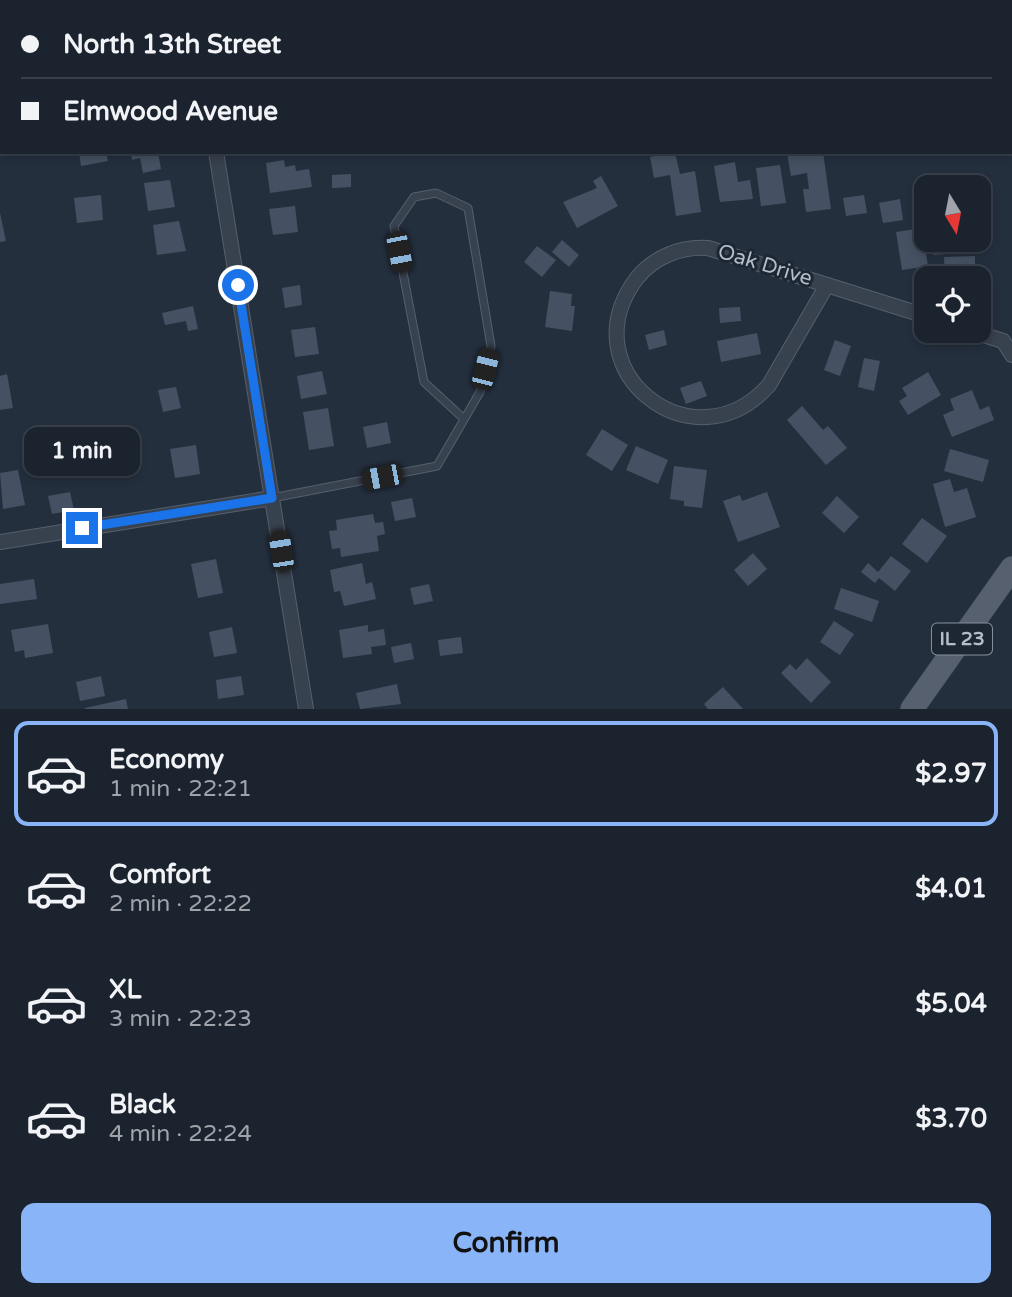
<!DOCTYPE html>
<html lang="en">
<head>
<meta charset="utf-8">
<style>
  :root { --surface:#1b232e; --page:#282f3a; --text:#f1f3f6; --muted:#a0a4aa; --line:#39404a; --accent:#8ab4f8 }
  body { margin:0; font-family:"Varela Round",sans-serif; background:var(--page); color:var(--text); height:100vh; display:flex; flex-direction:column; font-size:26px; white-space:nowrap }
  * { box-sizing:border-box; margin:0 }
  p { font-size:23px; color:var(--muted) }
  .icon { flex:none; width:38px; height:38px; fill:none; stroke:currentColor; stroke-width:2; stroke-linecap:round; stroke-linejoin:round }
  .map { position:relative; height:709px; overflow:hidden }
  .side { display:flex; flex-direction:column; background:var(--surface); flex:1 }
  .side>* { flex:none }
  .hud { position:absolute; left:0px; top:0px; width:1013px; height:154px; box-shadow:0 4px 10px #0003,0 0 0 2px var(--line); display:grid; align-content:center; height:154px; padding:0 21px; background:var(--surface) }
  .needle { width:46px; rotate:170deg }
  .tools { position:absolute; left:914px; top:175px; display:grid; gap:14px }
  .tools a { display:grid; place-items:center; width:77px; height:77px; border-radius:14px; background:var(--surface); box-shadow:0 4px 10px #0003,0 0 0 2px var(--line); font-size:35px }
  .end { position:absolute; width:32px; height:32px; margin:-16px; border:9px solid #1a73e8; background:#fff; box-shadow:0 0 0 4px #fff }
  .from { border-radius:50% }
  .bubble { position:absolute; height:49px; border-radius:14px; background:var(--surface); box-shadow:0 4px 10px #0003,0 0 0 2px var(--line); font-size:23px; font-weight:700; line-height:49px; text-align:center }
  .car { position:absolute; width:21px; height:42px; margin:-21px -10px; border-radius:9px; box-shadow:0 0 5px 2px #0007; background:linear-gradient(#222 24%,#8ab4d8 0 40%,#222 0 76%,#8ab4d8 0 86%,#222 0) }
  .hud b { display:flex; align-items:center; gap:24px; height:66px; font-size:26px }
  .hud b+b { border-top:2px solid var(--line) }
  .hud i { width:18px; height:18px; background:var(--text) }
  ul { padding:12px 0 0; list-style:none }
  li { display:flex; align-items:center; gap:21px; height:105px; margin:0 14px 10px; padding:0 7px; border:4px solid transparent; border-radius:14px }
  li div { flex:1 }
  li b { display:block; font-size:26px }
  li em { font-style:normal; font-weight:700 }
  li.active { border-color:var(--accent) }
  li>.icon { width:63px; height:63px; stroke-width:1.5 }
  .cta { display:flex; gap:14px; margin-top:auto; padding:14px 21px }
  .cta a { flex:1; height:80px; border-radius:14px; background:var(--accent); color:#111; font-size:28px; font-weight:700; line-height:80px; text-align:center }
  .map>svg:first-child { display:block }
  .building { fill:#455162 }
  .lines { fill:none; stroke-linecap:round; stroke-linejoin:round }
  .lane-casing { stroke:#565f6c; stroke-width:9 }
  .street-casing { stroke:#565f6c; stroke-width:16 }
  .primary-casing { stroke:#414a57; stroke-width:24 }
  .lane { stroke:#38414e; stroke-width:7 }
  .street { stroke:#38414e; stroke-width:14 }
  .primary { stroke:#56606e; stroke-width:23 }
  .route { stroke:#1a73e8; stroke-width:9 }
  .labels { text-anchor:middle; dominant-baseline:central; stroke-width:6; stroke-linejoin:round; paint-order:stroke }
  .shield { fill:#1d2633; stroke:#878f9c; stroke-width:2 }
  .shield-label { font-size:19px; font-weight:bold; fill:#b4bcc9 }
  .street-label { font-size:21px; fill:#b4bcc9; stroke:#1d2633 }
</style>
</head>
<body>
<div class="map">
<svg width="1012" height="709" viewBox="0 0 1012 709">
  <rect width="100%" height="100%" fill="#242f3e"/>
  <g class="building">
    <polygon points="79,152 106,152 108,161 81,166"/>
    <polygon points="131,152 158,152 161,169 143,173 140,158 132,160"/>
    <polygon points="675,152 680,174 695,171 701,212 676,216 670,175 654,178 650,157"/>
    <polygon points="823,152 831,209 806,212 803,189 809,189 807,173 791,176 787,153"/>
    <polygon points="284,160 285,167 295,165 296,171 309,169 312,187 270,193 266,163"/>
    <polygon points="735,162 738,182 750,180 753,199 720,202 714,166"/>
    <polygon points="780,165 786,203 761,206 756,168"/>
    <polygon points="351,174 351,187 332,188 332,175"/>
    <polygon points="601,176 618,206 577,228 563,202 597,188 593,181"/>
    <polygon points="170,180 175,207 148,211 144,183"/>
    <polygon points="101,195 103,220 77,223 74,198"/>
    <polygon points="864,195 867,213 846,216 843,198"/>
    <polygon points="900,199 903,220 883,223 879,203"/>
    <polygon points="295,206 298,232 273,235 269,209"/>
    <polygon points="0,213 6,241 0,242"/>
    <polygon points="179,221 186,251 157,255 153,225"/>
    <polygon points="922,228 928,266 902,270 896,232"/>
    <polygon points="562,240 579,255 569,267 552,252"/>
    <polygon points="932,240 946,240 947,254 933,255"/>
    <polygon points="537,246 556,260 542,277 524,262"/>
    <polygon points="975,256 975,278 945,278 944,257"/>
    <polygon points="300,285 302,305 285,308 282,288"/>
    <polygon points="550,291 572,294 571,306 575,306 572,331 545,327"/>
    <polygon points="193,306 198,329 188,331 186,321 165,325 162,313"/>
    <polygon points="740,307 741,321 720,323 719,308"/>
    <polygon points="315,327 319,354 295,357 291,330"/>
    <polygon points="664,330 667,345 649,350 645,335"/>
    <polygon points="757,333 761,354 721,362 717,341"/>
    <polygon points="835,340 851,346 840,376 824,370"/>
    <polygon points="864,358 880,361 874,391 858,387"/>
    <polygon points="322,371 327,394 301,399 297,376"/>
    <polygon points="928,372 941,395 908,415 899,401 907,396 902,388"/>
    <polygon points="7,374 13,408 0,410 0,376"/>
    <polygon points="701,381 707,396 686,404 680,388"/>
    <polygon points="176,387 181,408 163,412 158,390"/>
    <polygon points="972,390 980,410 989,406 994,420 952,437 943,415 954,410 950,399"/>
    <polygon points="802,406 823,430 828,426 847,448 826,465 787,420"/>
    <polygon points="328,408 334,446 309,450 303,412"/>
    <polygon points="387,422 391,443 367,448 363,427"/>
    <polygon points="602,429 628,445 612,471 586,455"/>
    <polygon points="196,445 200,474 175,478 170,449"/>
    <polygon points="636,446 668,460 658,484 626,470"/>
    <polygon points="950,449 989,460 983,482 944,471"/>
    <polygon points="674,466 707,470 702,508 684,506 684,501 670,499"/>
    <polygon points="18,470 25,505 3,509 0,473"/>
    <polygon points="950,479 954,492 967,488 976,517 945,527 933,484"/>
    <polygon points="70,492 74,510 52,514 48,496"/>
    <polygon points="767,492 780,527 738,542 723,501 740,495 742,501"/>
    <polygon points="837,496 859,517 844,533 822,513"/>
    <polygon points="412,498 416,517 395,521 391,502"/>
    <polygon points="373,514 375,523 383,522 385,534 377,536 379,551 341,557 340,548 332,549 329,531 337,530 336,520"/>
    <polygon points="922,518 947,536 927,563 902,544"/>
    <polygon points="753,553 767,569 748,586 734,570"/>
    <polygon points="891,556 911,571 895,591 879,578 875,583 861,572 868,563 878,572"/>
    <polygon points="216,559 223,593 198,598 191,564"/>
    <polygon points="362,563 366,584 372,582 376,599 344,606 340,591 334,592 330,570"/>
    <polygon points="34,579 37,599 0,604 0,584"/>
    <polygon points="429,584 433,601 414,605 410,588"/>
    <polygon points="841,588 879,601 872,622 834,609"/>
    <polygon points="834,621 854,634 840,655 820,642"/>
    <polygon points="48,624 53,653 25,658 24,650 15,652 11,630"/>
    <polygon points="368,625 368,632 384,629 386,645 371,647 372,654 343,658 339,630"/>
    <polygon points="232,627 237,653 214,657 209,632"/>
    <polygon points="461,637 463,653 440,656 438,640"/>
    <polygon points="411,643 414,659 394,663 391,647"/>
    <polygon points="807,658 831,682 811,703 781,673 790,664 796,670"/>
    <polygon points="101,676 105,696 80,701 76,682"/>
    <polygon points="241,676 244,695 218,699 216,680"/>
    <polygon points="397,684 401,704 360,709 356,693"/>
    <polygon points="723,687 743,709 708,709 704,704"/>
    <polygon points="126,699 128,709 85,709 85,708"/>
  </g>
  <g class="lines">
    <g class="lane-casing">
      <g id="lane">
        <polyline points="630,0 631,2"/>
        <polyline points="272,498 437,466 480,392 491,346 468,208 436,193 414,197 394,226 424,382 464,419"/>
      </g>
    </g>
    <g class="street-casing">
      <g id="street">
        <polyline points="192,0 192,2"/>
        <polyline points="216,152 306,709"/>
        <path d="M708,248L827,285L769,385C694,470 567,370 637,278C654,257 681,246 708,248Z"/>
        <polyline points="827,285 926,316"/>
        <polyline points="971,331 1003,341"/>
        <polyline points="1003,341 1012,355"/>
        <polyline points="0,542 272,498"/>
      </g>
    </g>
    <g class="primary-casing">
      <polyline id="primary" points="912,709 1012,568"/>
    </g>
    <use href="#lane" class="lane"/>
    <use href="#street" class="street"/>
    <use href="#primary" class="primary"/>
  </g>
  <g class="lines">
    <polyline class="route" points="82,528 272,498 238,285"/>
  </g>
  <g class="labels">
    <rect class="shield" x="932" y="623.5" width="60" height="31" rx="5"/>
    <g class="shield-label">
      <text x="962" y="639">IL 23</text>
    </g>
    <g class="street-label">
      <text transform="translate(765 265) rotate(17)">Oak Drive</text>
    </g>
  </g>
</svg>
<div class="tools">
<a><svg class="needle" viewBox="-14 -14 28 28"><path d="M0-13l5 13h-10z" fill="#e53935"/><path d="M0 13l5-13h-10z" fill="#a0a4aa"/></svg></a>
<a><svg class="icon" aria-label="locate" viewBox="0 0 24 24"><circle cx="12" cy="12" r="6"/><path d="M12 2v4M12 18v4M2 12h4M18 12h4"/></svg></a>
</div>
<i class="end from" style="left:238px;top:285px"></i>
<i class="end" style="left:82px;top:528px"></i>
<div class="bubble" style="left:24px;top:427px;width:116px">1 min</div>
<i class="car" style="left:399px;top:252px;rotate:169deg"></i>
<i class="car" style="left:485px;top:369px;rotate:14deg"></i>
<i class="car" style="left:382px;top:477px;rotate:259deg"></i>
<i class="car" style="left:281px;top:551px;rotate:351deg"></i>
<div class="hud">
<b><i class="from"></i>North 13th Street</b>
<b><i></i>Elmwood Avenue</b>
</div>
</div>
<section class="side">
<ul>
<li class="active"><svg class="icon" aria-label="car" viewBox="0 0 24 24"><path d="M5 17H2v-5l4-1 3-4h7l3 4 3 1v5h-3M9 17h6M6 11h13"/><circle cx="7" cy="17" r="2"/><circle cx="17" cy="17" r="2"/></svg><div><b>Economy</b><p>1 min · 22:21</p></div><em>$2.97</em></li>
<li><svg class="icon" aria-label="car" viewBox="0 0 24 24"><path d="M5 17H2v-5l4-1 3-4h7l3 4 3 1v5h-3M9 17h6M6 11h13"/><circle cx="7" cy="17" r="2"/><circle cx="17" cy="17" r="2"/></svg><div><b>Comfort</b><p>2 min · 22:22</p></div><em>$4.01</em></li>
<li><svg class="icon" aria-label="car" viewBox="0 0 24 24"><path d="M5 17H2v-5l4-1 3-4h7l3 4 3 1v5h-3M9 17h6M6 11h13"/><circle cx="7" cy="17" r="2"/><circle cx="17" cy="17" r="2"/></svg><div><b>XL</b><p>3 min · 22:23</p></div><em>$5.04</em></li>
<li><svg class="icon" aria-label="car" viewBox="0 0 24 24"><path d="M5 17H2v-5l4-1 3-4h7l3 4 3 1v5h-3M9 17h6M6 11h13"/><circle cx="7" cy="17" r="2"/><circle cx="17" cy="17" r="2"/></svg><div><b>Black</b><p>4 min · 22:24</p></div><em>$3.70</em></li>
</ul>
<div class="cta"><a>Confirm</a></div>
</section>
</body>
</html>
